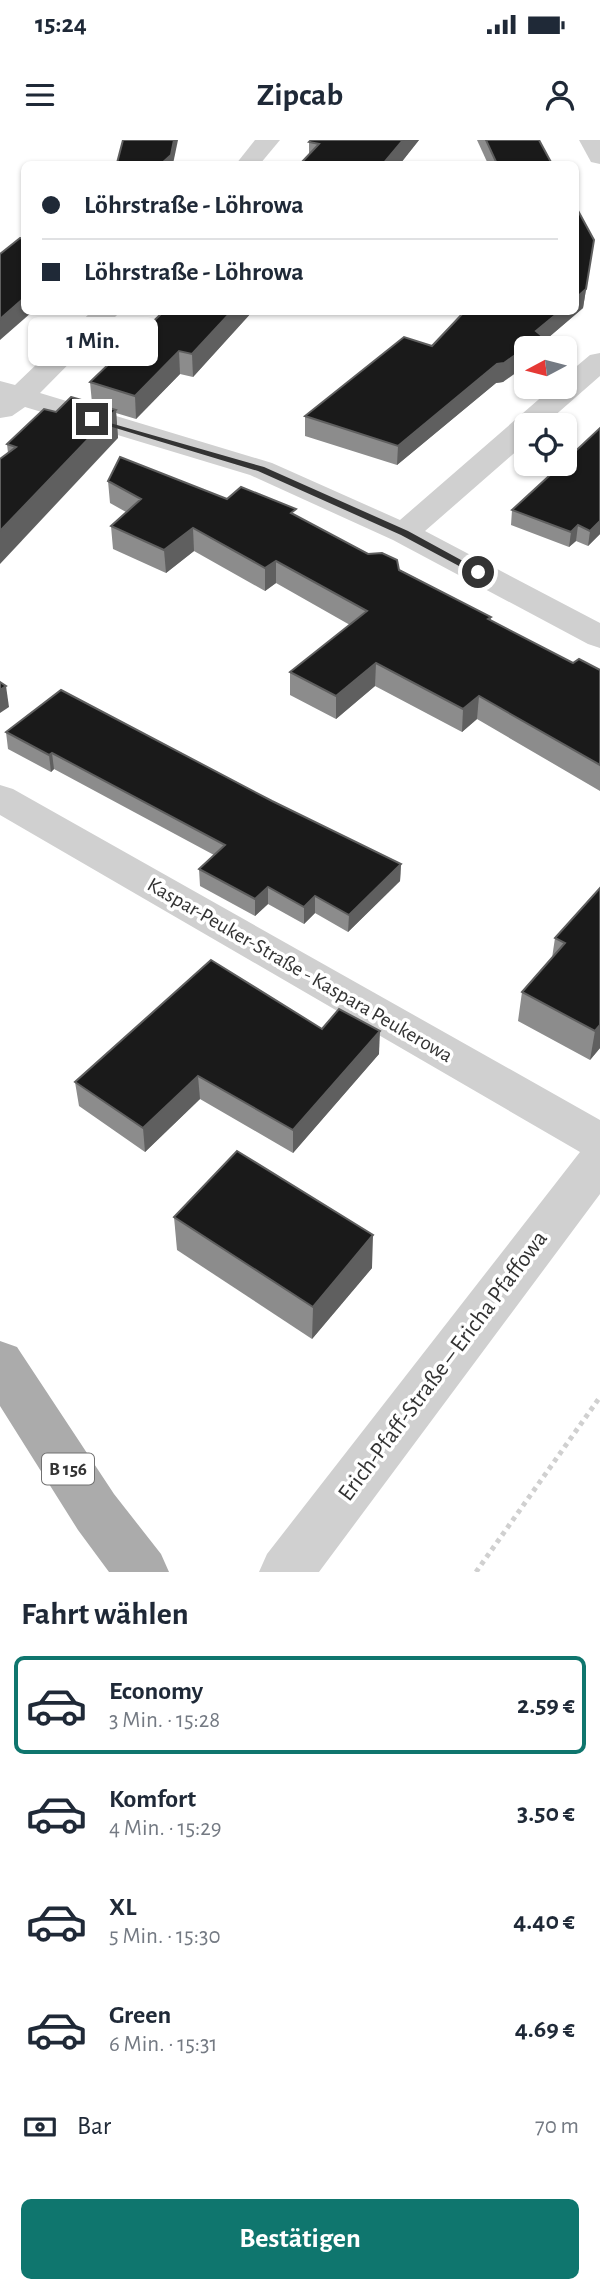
<!DOCTYPE html>
<html lang="de">
<head>
<meta charset="utf-8">
<style>
  :root { --surface:#fff; --page:#f6f6f7; --text:#1f2937; --muted:#747a83; --line:#e0e1e3; --accent:#0f766e }
  body { margin:0; font-family:"Alegreya Sans",sans-serif; background:var(--page); color:var(--text); height:100vh; display:flex; flex-direction:column; font-size:26px; white-space:nowrap }
  * { box-sizing:border-box; margin:0 }
  p { font-size:23px; color:var(--muted) }
  .icon { flex:none; width:38px; height:38px; fill:none; stroke:currentColor; stroke-width:2; stroke-linecap:round; stroke-linejoin:round }
  .map { position:relative; height:1432px; overflow:hidden }
  .sheet { display:flex; flex-direction:column; background:var(--surface); flex:1 }
  .sheet>* { flex:none }
  .hud { position:absolute; left:21px; top:21px; width:558px; height:154px; border-radius:10px; box-shadow:0 2px 5px #0004; display:grid; align-content:center; height:154px; padding:0 21px; background:var(--surface) }
  .needle { width:46px; rotate:263deg }
  .controls { position:absolute; left:514px; top:196px; display:grid; gap:14px }
  .controls a { display:grid; place-items:center; width:63px; height:63px; border-radius:10px; background:var(--surface); box-shadow:0 2px 5px #0004; font-size:35px }
  .end { position:absolute; width:32px; height:32px; margin:-16px; border:9px solid #333; background:#fff; box-shadow:0 0 0 4px #fff }
  .from { border-radius:50% }
  .bubble { position:absolute; height:49px; border-radius:10px; background:var(--surface); box-shadow:0 2px 5px #0004; font-size:23px; font-weight:700; line-height:49px; text-align:center }
  .hud b { display:flex; align-items:center; gap:24px; height:66px; font-size:26px }
  .hud b+b { border-top:2px solid var(--line) }
  .hud i { width:18px; height:18px; background:var(--text) }
  ul { padding:0; list-style:none }
  li { display:flex; align-items:center; gap:21px; height:98px; margin:0 14px 10px; padding:0 7px; border:4px solid transparent; border-radius:10px }
  li div { flex:1 }
  li b { display:block; font-size:26px }
  li em { font-style:normal; font-weight:700 }
  li.on { border-color:var(--accent) }
  li>.icon { width:63px; height:63px; stroke-width:1.5 }
  h2 { padding:0 21px; font-size:32px; line-height:84px }
  .pay { display:flex; align-items:center; gap:18px; height:77px; padding:0 21px; font-size:26px }
  .pay p { margin-inline-start:auto }
  .cta { display:flex; gap:14px; margin-top:auto; padding:14px 21px }
  .cta a { flex:1; height:80px; border-radius:10px; background:var(--accent); color:#fff; font-size:28px; font-weight:700; line-height:80px; text-align:center }
  .status { display:flex; justify-content:space-between; align-items:center; height:49px; padding:0 35px; background:var(--surface); direction:ltr }
  .status svg { height:19px; fill:currentColor }
  header { display:flex; justify-content:space-between; align-items:center; height:91px; padding:0 21px; background:var(--surface); font-size:32px; font-weight:700 }
  .map>svg:first-child { display:block }
  .lines { fill:none; stroke-linecap:round; stroke-linejoin:round }
  .path { stroke:#d0d0d0; stroke-width:5; stroke-dasharray:4.5 4.5; stroke-linecap:butt }
  .street { fill:#d0d0d0; fill-rule:evenodd }
  .primary { fill:#ababab; fill-rule:evenodd }
  .wall { fill:#8c8c8c }
  .shaded-wall { fill:#5f5f5f }
  .building { fill:#1a1a1a; stroke:#5f5f5f; stroke-width:2 }
  .route { fill:#333 }
  .labels { text-anchor:middle; dominant-baseline:central; stroke-width:7; stroke-linejoin:round; paint-order:stroke }
  .shield { fill:#fff; stroke:#707070; stroke-width:2 }
  .shield-label { font-size:19px; font-weight:bold; fill:#333 }
  .street-label { font-size:21px; fill:#333; stroke:#fff }
  .near-street-label { font-size:24px; fill:#333; stroke:#fff }
</style>
</head>
<body>
<div class="status"><b>15:24</b><svg viewBox="0 0 49 12"><path d="M0 12V9h3v3zM5 12V6h3v6zM10 12V3h3v9zM15 12V0h3v12zM26 1h20v11H26zM47 4h2v5h-2z"/></svg></div>
<header><svg class="icon" aria-label="menu" viewBox="0 0 24 24"><path d="M4 6h16M4 12h16M4 18h16"/></svg>Zipcab<svg class="icon" aria-label="person" viewBox="0 0 24 24"><circle cx="12" cy="8" r="4"/><path d="M4 21q1-7 8-7t8 7"/></svg></header>
<div class="map">
<svg width="600" height="1432" viewBox="0 0 600 1432">
  <rect width="100%" height="100%" fill="#fff"/>
  <g class="lines">
    <polyline class="path" points="476,1432 600,1257"/>
    <g class="street">
      <polygon points="255,0 280,0 260,24 236,24"/>
      <polygon points="579,0 600,0 600,24 591,22"/>
      <polygon points="91,172 120,172 40,253 272,323 400,380 553,247 565,247 565,236 590,215 600,213 600,236 544,285 527,285 527,302 425,391 600,483 600,508 588,504 393,400 250,335 25,267 12,276 0,278 0,241 15,245"/>
      <polygon points="0,645 13,649 600,980 600,1054 319,1432 259,1432 267,1414 580,1012 0,675"/>
    </g>
    <polygon class="primary" points="0,1201 17,1207 114,1354 161,1414 169,1432 109,1432 78,1390 0,1266"/>
  </g>
  <g class="wall">
    <polygon points="311,0 419,0 400,24 309,14 309,2"/>
    <polygon points="477,0 539,0 552,24 488,24"/>
    <polygon points="594,100 583,168 542,203 541,208 527,208 503,242 496,243 397,325 305,296 305,276 432,206"/>
    <polygon points="163,172 252,172 193,237 180,234 136,279 116,273 118,298 8,313 7,304 56,272 92,263 90,242"/>
    <polygon points="600,288 600,394 588,406 576,401 569,407 511,385 512,370"/>
    <polygon points="108,341 227,359 296,376 491,477 491,481 573,523 600,530 600,651 477,579 462,592 375,546 336,579 290,555 290,532 350,485 276,443 265,451 194,411 166,433 113,409 111,386 126,372 110,363"/>
    <polygon points="6,592 272,661 401,724 400,741 348,792 315,773 304,784 268,764 255,776 200,746 199,729 214,715 54,629 51,632 8,609"/>
    <polygon points="600,748 600,908 590,920 518,881 522,852 552,818 555,798"/>
    <polygon points="322,889 379,914 293,1013 200,959 145,1012 79,966 75,942"/>
    <polygon points="174,1077 372,1128 312,1199 177,1110"/>
  </g>
  <g class="shaded-wall">
    <polygon points="174,0 178,0 173,24 161,24"/>
    <polygon points="403,0 419,0 400,24 383,24"/>
    <polygon points="594,100 583,168 542,203 541,208 527,208 527,225 503,242 496,243 397,325 398,306 559,172 576,172 576,158"/>
    <polygon points="24,158 24,172 32,172 0,200 0,179"/>
    <polygon points="231,172 252,172 193,237 192,214"/>
    <polygon points="179,211 180,234 136,279 135,256"/>
    <polygon points="116,270 118,298 0,424 0,391"/>
    <polygon points="600,381 600,394 588,406 590,391"/>
    <polygon points="578,385 576,401 569,407 571,392"/>
    <polygon points="193,388 194,411 166,433 164,410"/>
    <polygon points="276,421 276,443 265,451 265,428"/>
    <polygon points="376,523 375,546 336,579 336,556"/>
    <polygon points="6,546 9,567 0,573 0,550"/>
    <polygon points="479,556 477,579 462,592 463,569"/>
    <polygon points="52,613 54,629 51,632 49,615"/>
    <polygon points="401,724 400,741 348,792 349,775"/>
    <polygon points="268,747 268,764 255,776 255,759"/>
    <polygon points="315,756 315,773 304,784 304,767"/>
    <polygon points="600,885 600,908 590,920 595,891"/>
    <polygon points="380,891 379,914 293,1013 293,990"/>
    <polygon points="198,936 200,959 145,1012 143,988"/>
    <polygon points="373,1095 372,1128 312,1199 313,1167"/>
  </g>
  <g class="building">
    <polygon points="123,0 174,0 171,15 161,24 117,23"/>
    <polygon points="311,0 403,0 383,24 300,24 319,4 309,2"/>
    <polygon points="486,0 539,0 552,24 497,24"/>
    <polygon points="576,67 594,100 586,149 576,158"/>
    <polygon points="20,98 24,99 24,158 0,179 0,114"/>
    <polygon points="163,172 231,172 192,214 179,211 135,256 90,242"/>
    <polygon points="464,172 559,172 536,191 542,196 504,223 497,224 398,306 305,276 404,197 432,206"/>
    <polygon points="71,257 116,270 0,391 0,319 16,307 7,304 44,269 56,272"/>
    <polygon points="600,288 600,381 590,391 578,385 571,392 512,370 562,324 565,324 565,321"/>
    <polygon points="120,317 227,359 241,347 296,369 291,373 368,414 382,413 397,420 399,430 491,477 488,479 573,523 579,519 600,530 600,625 479,556 463,569 376,523 336,556 290,532 367,471 276,421 265,428 193,388 164,410 111,386 141,359 108,341"/>
    <polygon points="0,542 6,546 0,550"/>
    <polygon points="61,550 272,661 401,724 349,775 315,756 304,767 268,747 255,759 199,729 225,705 52,613 49,615 6,592"/>
    <polygon points="600,748 600,885 595,891 522,852 565,803 555,798"/>
    <polygon points="211,820 322,889 339,869 380,891 293,990 198,936 143,988 75,942"/>
    <polygon points="237,1011 373,1095 313,1167 174,1077"/>
  </g>
  <polygon class="route" points="89,277 264,327 408,391 483,432 474,434 401,395 258,331 89,280"/>
  <g class="labels">
    <rect class="shield" x="42" y="1313.5" width="52" height="31" rx="5"/>
    <g class="shield-label">
      <text x="68" y="1329">B 156</text>
    </g>
    <g class="street-label">
      <text transform="translate(300 830) rotate(30)">Kaspar-Peuker-Straße - Kaspara Peukerowa</text>
    </g>
    <g class="near-street-label">
      <text transform="translate(443 1226) rotate(-53)">Erich-Pfaff-Straße – Ericha Pfaffowa</text>
    </g>
  </g>
</svg>
<div class="controls">
<a><svg class="needle" viewBox="-14 -14 28 28"><path d="M0-13l5 13h-10z" fill="#e53935"/><path d="M0 13l5-13h-10z" fill="#747a83"/></svg></a>
<a><svg class="icon" aria-label="locate" viewBox="0 0 24 24"><circle cx="12" cy="12" r="6"/><path d="M12 2v4M12 18v4M2 12h4M18 12h4"/></svg></a>
</div>
<i class="end from" style="left:478px;top:432px"></i>
<i class="end" style="left:92px;top:279px"></i>
<div class="bubble" style="left:28px;top:177px;width:130px">1 Min.</div>
<div class="hud">
<b><i class="from"></i>Löhrstraße - Löhrowa</b>
<b><i></i>Löhrstraße - Löhrowa</b>
</div>
</div>
<section class="sheet">
<h2>Fahrt wählen</h2>
<ul>
<li class="on"><svg class="icon" aria-label="car" viewBox="0 0 24 24"><path d="M5 17H2v-5l4-1 3-4h7l3 4 3 1v5h-3M9 17h6M6 11h13"/><circle cx="7" cy="17" r="2"/><circle cx="17" cy="17" r="2"/></svg><div><b>Economy</b><p>3 Min. · 15:28</p></div><em>2.59 €</em></li>
<li><svg class="icon" aria-label="car" viewBox="0 0 24 24"><path d="M5 17H2v-5l4-1 3-4h7l3 4 3 1v5h-3M9 17h6M6 11h13"/><circle cx="7" cy="17" r="2"/><circle cx="17" cy="17" r="2"/></svg><div><b>Komfort</b><p>4 Min. · 15:29</p></div><em>3.50 €</em></li>
<li><svg class="icon" aria-label="car" viewBox="0 0 24 24"><path d="M5 17H2v-5l4-1 3-4h7l3 4 3 1v5h-3M9 17h6M6 11h13"/><circle cx="7" cy="17" r="2"/><circle cx="17" cy="17" r="2"/></svg><div><b>XL</b><p>5 Min. · 15:30</p></div><em>4.40 €</em></li>
<li><svg class="icon" aria-label="car" viewBox="0 0 24 24"><path d="M5 17H2v-5l4-1 3-4h7l3 4 3 1v5h-3M9 17h6M6 11h13"/><circle cx="7" cy="17" r="2"/><circle cx="17" cy="17" r="2"/></svg><div><b>Green</b><p>6 Min. · 15:31</p></div><em>4.69 €</em></li>
</ul>
<div class="pay"><svg class="icon" aria-label="cash" viewBox="0 0 24 24"><path d="M3 7h18v10H3z"/><circle cx="12" cy="12" r="2"/></svg>Bar<p>70 m</p></div>
<div class="cta"><a>Bestätigen</a></div>
</section>
</body>
</html>
